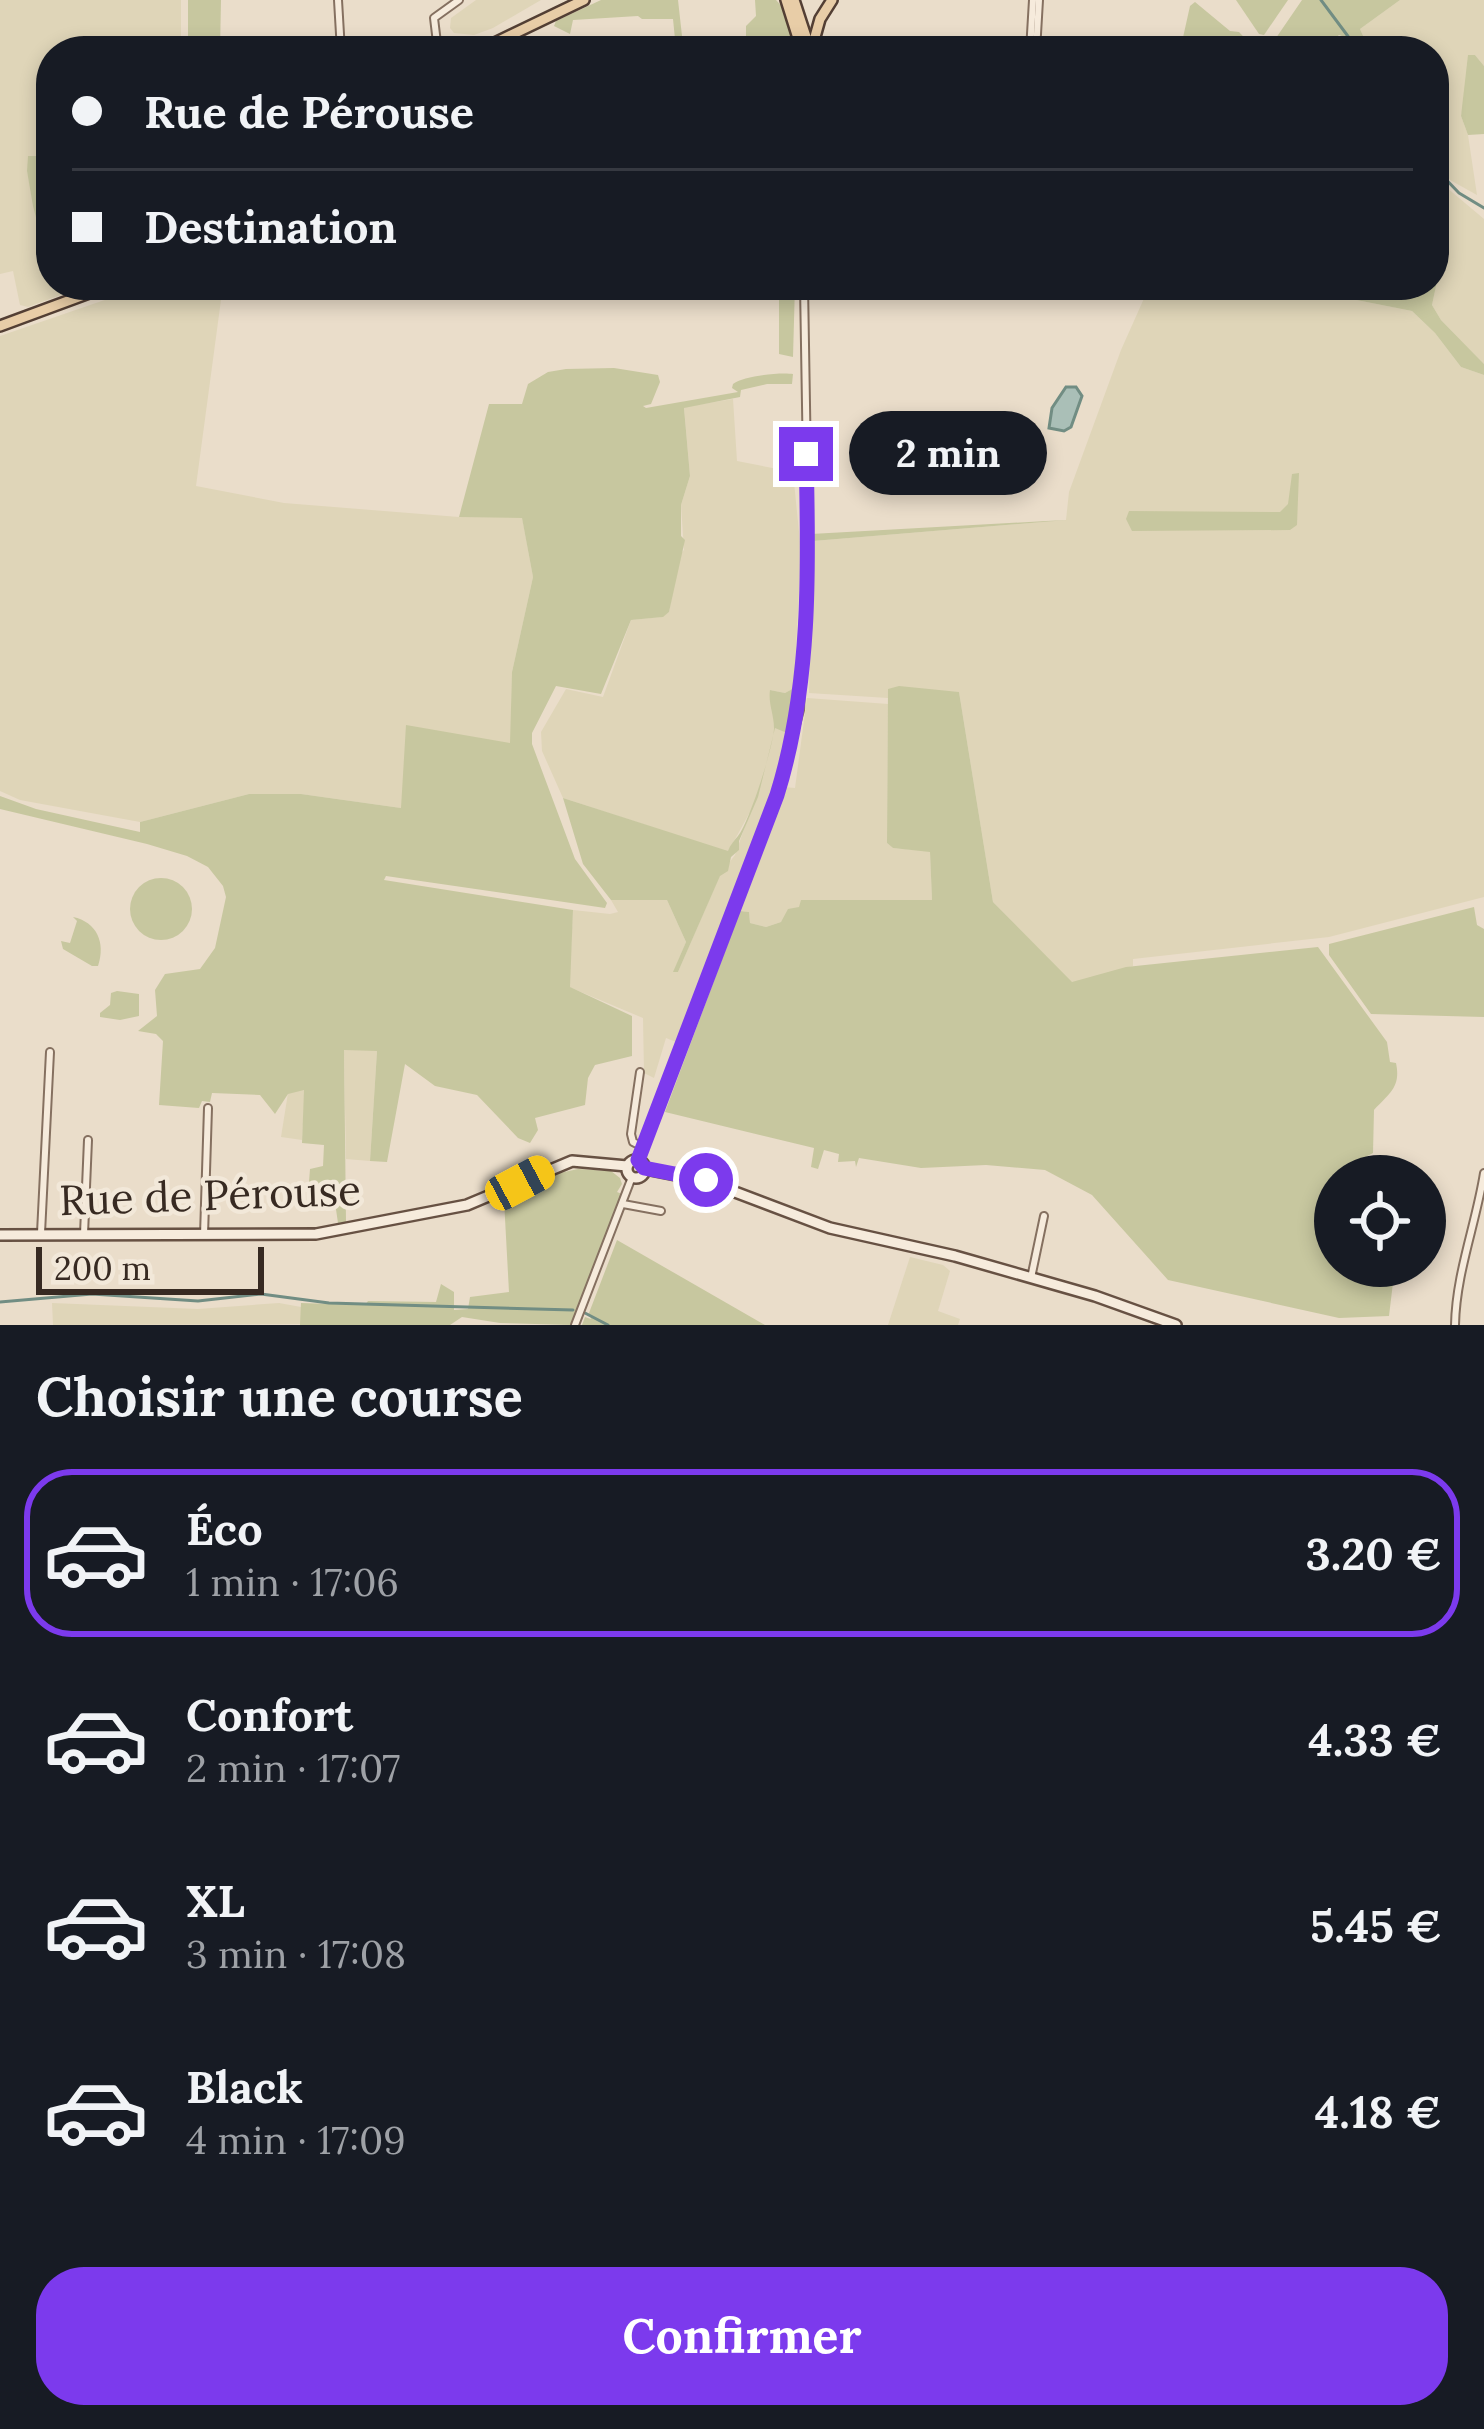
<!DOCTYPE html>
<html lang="fr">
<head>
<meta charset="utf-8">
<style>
  :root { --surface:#171b24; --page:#20242c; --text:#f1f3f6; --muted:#9ea1a6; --line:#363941; --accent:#7c3aed }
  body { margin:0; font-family:Lora,serif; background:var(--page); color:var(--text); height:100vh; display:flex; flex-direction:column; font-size:45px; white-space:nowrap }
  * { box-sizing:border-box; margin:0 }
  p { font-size:39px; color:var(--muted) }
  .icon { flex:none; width:66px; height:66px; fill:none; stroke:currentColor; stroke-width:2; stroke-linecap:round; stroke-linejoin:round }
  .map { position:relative; height:1325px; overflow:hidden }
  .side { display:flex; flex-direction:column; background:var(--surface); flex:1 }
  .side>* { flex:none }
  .guide { position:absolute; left:36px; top:36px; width:1413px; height:264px; border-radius:48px; box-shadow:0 6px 18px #0003; display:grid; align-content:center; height:264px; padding:0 36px; background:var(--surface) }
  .controls { position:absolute; left:1314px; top:1155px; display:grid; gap:24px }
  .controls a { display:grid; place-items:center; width:132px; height:132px; border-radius:50%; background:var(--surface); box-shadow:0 6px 18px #0003; font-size:60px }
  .scale { position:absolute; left:36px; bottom:30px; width:228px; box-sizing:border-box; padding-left:12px; border:6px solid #372a22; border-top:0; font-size:33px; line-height:42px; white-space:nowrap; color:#372a22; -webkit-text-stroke:9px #f2e8d9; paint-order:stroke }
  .end { position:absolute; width:54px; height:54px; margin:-27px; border:15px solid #7c3aed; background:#fff; box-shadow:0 0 0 6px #fff }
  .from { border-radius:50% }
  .bubble { position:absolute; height:84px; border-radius:42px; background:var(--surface); box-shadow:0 6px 18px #0003; font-size:39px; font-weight:800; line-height:84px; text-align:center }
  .car { position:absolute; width:36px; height:72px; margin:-36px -18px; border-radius:15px; box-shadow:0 0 9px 3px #0007; background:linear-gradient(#f5c518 24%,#345 0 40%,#f5c518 0 76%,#345 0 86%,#f5c518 0) }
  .guide b { display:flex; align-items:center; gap:42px; height:114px; font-size:45px }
  .guide b+b { border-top:3px solid var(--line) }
  .guide i { width:30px; height:30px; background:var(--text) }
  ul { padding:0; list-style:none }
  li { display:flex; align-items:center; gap:36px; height:168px; margin:0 24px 18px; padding:0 12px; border:6px solid transparent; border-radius:48px }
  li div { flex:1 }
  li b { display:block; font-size:45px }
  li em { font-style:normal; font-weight:800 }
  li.on { border-color:var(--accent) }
  li>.icon { width:108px; height:108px; stroke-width:1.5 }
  h2 { padding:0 36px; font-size:54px; line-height:144px }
  .button { display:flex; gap:24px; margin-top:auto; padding:24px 36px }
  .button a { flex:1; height:138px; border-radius:48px; background:var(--accent); color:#fff; font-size:48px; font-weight:800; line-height:138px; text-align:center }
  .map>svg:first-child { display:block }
  .farmland { fill:#dfd5b8 }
  .green { fill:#c7c79f }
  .water { fill:#aabfb7; stroke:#718d83; stroke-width:3 }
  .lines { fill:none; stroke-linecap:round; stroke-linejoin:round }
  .stream { stroke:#718d83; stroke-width:3 }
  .street-casing { stroke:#857060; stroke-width:10 }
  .secondary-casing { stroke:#675143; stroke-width:14 }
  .primary-casing { stroke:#533f34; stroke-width:14 }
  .street { stroke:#f6ebdc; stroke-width:6 }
  .secondary { stroke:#f6ebdc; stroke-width:9 }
  .primary { stroke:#e8cda7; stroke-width:9 }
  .route { stroke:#7c3aed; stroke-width:15 }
  .labels { text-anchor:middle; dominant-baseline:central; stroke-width:9; stroke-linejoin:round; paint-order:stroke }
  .street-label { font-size:42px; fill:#372a22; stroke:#f2e8d9 }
</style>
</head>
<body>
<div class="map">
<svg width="1484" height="1325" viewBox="0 0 1484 1325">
  <rect width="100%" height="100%" fill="#eaddca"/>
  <g class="farmland">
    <polygon points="0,0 181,0 181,51 51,51 51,170 29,156 27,171 51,285 88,285 28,307 20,305 13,271 0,274"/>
    <polygon points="476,0 541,0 493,28 474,35 454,33 450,28 451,18"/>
    <polygon points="1400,0 1484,0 1484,66 1475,55 1461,116 1468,135 1477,195 1450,180 1434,154 1434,51 1370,51 1360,29"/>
    <polygon points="1434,177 1484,219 1484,364 1441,320 1432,305 1439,272 1434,248"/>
    <polygon points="136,285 223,285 196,486 284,503 459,517 522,517 533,577 512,672 511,743 401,808 301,794 249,794 140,822 20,800 0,791 0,336 125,293"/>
    <polygon points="1150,285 1306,290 1412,311 1435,333 1461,367 1484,375 1484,897 1329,937 1133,959 1133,966 1072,983 993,902 959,692 888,689 888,698 809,693 813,541 1066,520 1069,492 1121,350"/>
    <polygon points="733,399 737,461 793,472 801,552 794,688 785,693 770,690 778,728 787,733 779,776 676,1042 666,1038 654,1078 644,1073 643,1018 569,987 573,910 610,914 618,912 611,900 667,900 686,942 674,971 678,972 720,875 735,855 750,812 728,852 563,798 542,751 541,732 566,689 603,697 631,620 662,617 669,612 679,555 684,550 681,505 690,476 684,407"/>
    <polygon points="807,698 888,704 887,843 893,848 930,851 932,900 802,900 800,907 781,922 766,927 750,923 749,912 740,911 742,896 749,890 756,858 784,787 795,788"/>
    <polygon points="344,1050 377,1050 370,1161 346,1159"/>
    <polygon points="305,1089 302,1140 281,1137 288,1093"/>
    <polygon points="910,1257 943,1265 950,1271 938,1311 960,1319 958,1325 888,1325"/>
    <polygon points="52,1303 198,1309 279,1303 301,1307 302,1324 53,1325"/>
  </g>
  <g class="green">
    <polygon points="188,0 221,0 220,51 188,51"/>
    <polygon points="601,0 678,0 682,36 675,39 673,19 642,19 638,16 573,20 570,34 554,26 556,21"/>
    <polygon points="755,0 776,0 786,11 799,51 746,51 746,26 756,16"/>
    <polygon points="1236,0 1288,0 1264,35 1259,34"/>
    <polygon points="1302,0 1400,0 1360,29 1370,51 1348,51 1345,37 1339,35 1320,51 1267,51"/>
    <polygon points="1195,2 1230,31 1239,32 1257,51 1180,51 1190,6"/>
    <polygon points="1468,55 1475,55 1484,66 1484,134 1468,135 1461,116"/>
    <polygon points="28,156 39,156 51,170 51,275 33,206 27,171"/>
    <polygon points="1434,248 1439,272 1432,305 1441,320 1484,364 1484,375 1461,367 1435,333 1412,311 1306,290 1241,285 1434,285"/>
    <polygon points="779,285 795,285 793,357 779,354"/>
    <path d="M614,368L658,375L660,382L651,404L643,406L646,408L738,392L732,388L733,384C743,376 780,372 793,374L792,384H767L741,390L740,397L684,408L690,476L681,505V536L685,540L669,612L663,617L631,620L601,694L556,686L532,733V744L575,859L607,903L605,908L386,876L384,880L573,910L570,987L632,1016V1056L595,1065L588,1078L585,1105L535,1118L538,1130L530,1143L518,1138L477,1095L435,1086L405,1064L387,1162L370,1161L377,1051L344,1050L346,1222L338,1223L332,1182L316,1186L315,1182H309L310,1169L323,1166L324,1145L302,1143L304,1090L288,1094L275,1114L260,1095L212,1093L210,1102L202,1101L199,1108L159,1105L163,1041L156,1034L138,1031L157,1016L155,990L165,974L200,969L215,948L226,897L223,886L208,867L187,856L147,844L0,809V796L36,809L140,832V822L249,794H301L401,808L406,725L510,743L512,672L533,577L522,518L459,517L489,404H522L528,384L548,372L566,369Z"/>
    <polygon points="1299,473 1297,525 1290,530 1132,531 1126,519 1129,511 1280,512 1288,504 1292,474"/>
    <polygon points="1067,520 813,541 811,534 1046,521"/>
    <path d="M899,686L959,692L993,902L1072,982L1126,967L1318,947L1387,1042L1390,1062L1396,1063C1401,1087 1390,1093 1374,1110L1373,1153L1362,1159L1361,1176H1335V1266H1395L1389,1316L1339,1318L1168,1280L1092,1195L1045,1170L986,1165L921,1168L859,1158L856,1167L855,1161L838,1162L839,1154L824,1150L818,1169L811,1167L814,1148L665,1112L740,911L749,912L750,923L766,927L781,922L788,909L799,907L801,900H932L930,852L893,848L887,843L888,689Z"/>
    <path d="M794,688L787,733L775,728L758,797L739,841V850L731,857L728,871L720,876L678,972H673L686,942L667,900H611L583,864L563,798L728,851C730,845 734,841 738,836C749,823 774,745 774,728C774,714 768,704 770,690L785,693Z"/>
    <circle cx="161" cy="909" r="31"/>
    <polygon points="1474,907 1477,925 1484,929 1484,1017 1371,1014 1329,955 1329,944"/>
    <path d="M73,917C97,922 106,943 98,966H92L63,949L61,941L70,943L77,921Z"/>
    <polygon points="117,991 139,994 139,1016 120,1020 100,1017 100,1013 110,1005 111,993"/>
    <polygon points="578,1169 611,1171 620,1178 622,1184 617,1192 622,1194 572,1325 500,1323 462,1317 450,1325 300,1325 301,1303 365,1305 368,1301 436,1302 441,1284 454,1292 454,1310 468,1309 470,1297 509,1292 504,1200 555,1174"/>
    <polygon points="617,1240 765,1325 582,1325 585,1317 591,1319 589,1313"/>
  </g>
  <polygon class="water" points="1066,387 1076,387 1082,396 1071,427 1064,431 1049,428 1052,408"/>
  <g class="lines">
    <g class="stream">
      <polyline points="1321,0 1359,51"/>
      <polyline points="1434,167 1459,193 1484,208"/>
      <polyline points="0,1302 92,1294 198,1301 261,1294 329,1303 573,1310"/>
      <polyline points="585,1313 608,1325"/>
    </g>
    <g class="street-casing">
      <g id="street">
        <polyline points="338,0 341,51"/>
        <polyline points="438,51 434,18 459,0"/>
        <polyline points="1030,51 1033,0"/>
        <polyline points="1036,51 1039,0"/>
        <polyline points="640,1072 631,1134 633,1142 643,1147"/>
        <polyline points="638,1160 777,795 800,710 808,524 804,285"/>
        <polyline points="623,1204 661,1211"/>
        <polyline points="41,1233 50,1052"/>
        <polyline points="84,1234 88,1140"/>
        <polyline points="204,1235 208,1108"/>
        <polyline points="1031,1278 1044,1216"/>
        <polyline points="575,1325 632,1177"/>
        <path d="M1455,1325C1456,1273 1476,1224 1484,1173"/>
      </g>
    </g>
    <g class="secondary-casing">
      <g id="secondary">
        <circle cx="636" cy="1169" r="9"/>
        <polyline points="645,1169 706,1181 830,1228 955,1256 1095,1296 1176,1325"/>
        <polyline points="0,1235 316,1234 467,1205 572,1161 627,1166"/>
      </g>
    </g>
    <g class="primary-casing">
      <g id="primary">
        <polyline points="786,0 802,51"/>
        <polyline points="794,0 809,46"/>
        <polyline points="478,51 584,0"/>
        <polyline points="811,51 820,19 832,0"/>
        <polyline points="0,326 111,285"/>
      </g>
    </g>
    <use href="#street" class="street"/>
    <use href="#secondary" class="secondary"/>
    <use href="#primary" class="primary"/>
  </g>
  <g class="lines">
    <path class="route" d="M706,1180L644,1168L638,1160L777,795C811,686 809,569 806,454"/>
  </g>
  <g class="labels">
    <g class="street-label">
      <text transform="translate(210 1195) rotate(-2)">Rue de Pérouse</text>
    </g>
  </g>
</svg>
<div class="controls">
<a><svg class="icon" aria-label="locate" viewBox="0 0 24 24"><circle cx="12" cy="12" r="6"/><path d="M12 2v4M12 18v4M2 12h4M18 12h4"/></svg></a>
</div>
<div class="scale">200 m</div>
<i class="end from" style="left:706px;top:1180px"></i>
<i class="end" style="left:806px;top:454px"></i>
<div class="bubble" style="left:849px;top:411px;width:198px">2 min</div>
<i class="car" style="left:520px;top:1183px;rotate:62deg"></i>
<div class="guide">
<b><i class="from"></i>Rue de Pérouse</b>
<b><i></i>Destination</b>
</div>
</div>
<section class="side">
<h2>Choisir une course</h2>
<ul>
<li class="on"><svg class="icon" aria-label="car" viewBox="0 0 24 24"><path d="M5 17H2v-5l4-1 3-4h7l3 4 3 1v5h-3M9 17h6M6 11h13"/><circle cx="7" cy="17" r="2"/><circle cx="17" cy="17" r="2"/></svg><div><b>Éco</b><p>1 min · 17:06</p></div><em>3.20 €</em></li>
<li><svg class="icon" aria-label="car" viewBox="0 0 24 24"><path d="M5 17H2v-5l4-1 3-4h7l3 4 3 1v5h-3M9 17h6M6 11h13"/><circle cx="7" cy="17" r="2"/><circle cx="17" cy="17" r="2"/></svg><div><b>Confort</b><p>2 min · 17:07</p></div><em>4.33 €</em></li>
<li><svg class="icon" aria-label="car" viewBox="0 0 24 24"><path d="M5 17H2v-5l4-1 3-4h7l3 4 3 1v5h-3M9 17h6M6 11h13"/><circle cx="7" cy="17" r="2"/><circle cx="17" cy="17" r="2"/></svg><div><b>XL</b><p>3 min · 17:08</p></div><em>5.45 €</em></li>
<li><svg class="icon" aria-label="car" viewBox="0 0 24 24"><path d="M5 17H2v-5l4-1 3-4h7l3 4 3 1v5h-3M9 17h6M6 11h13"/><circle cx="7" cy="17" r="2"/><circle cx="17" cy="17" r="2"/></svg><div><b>Black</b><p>4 min · 17:09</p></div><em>4.18 €</em></li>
</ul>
<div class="button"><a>Confirmer</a></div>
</section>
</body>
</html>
